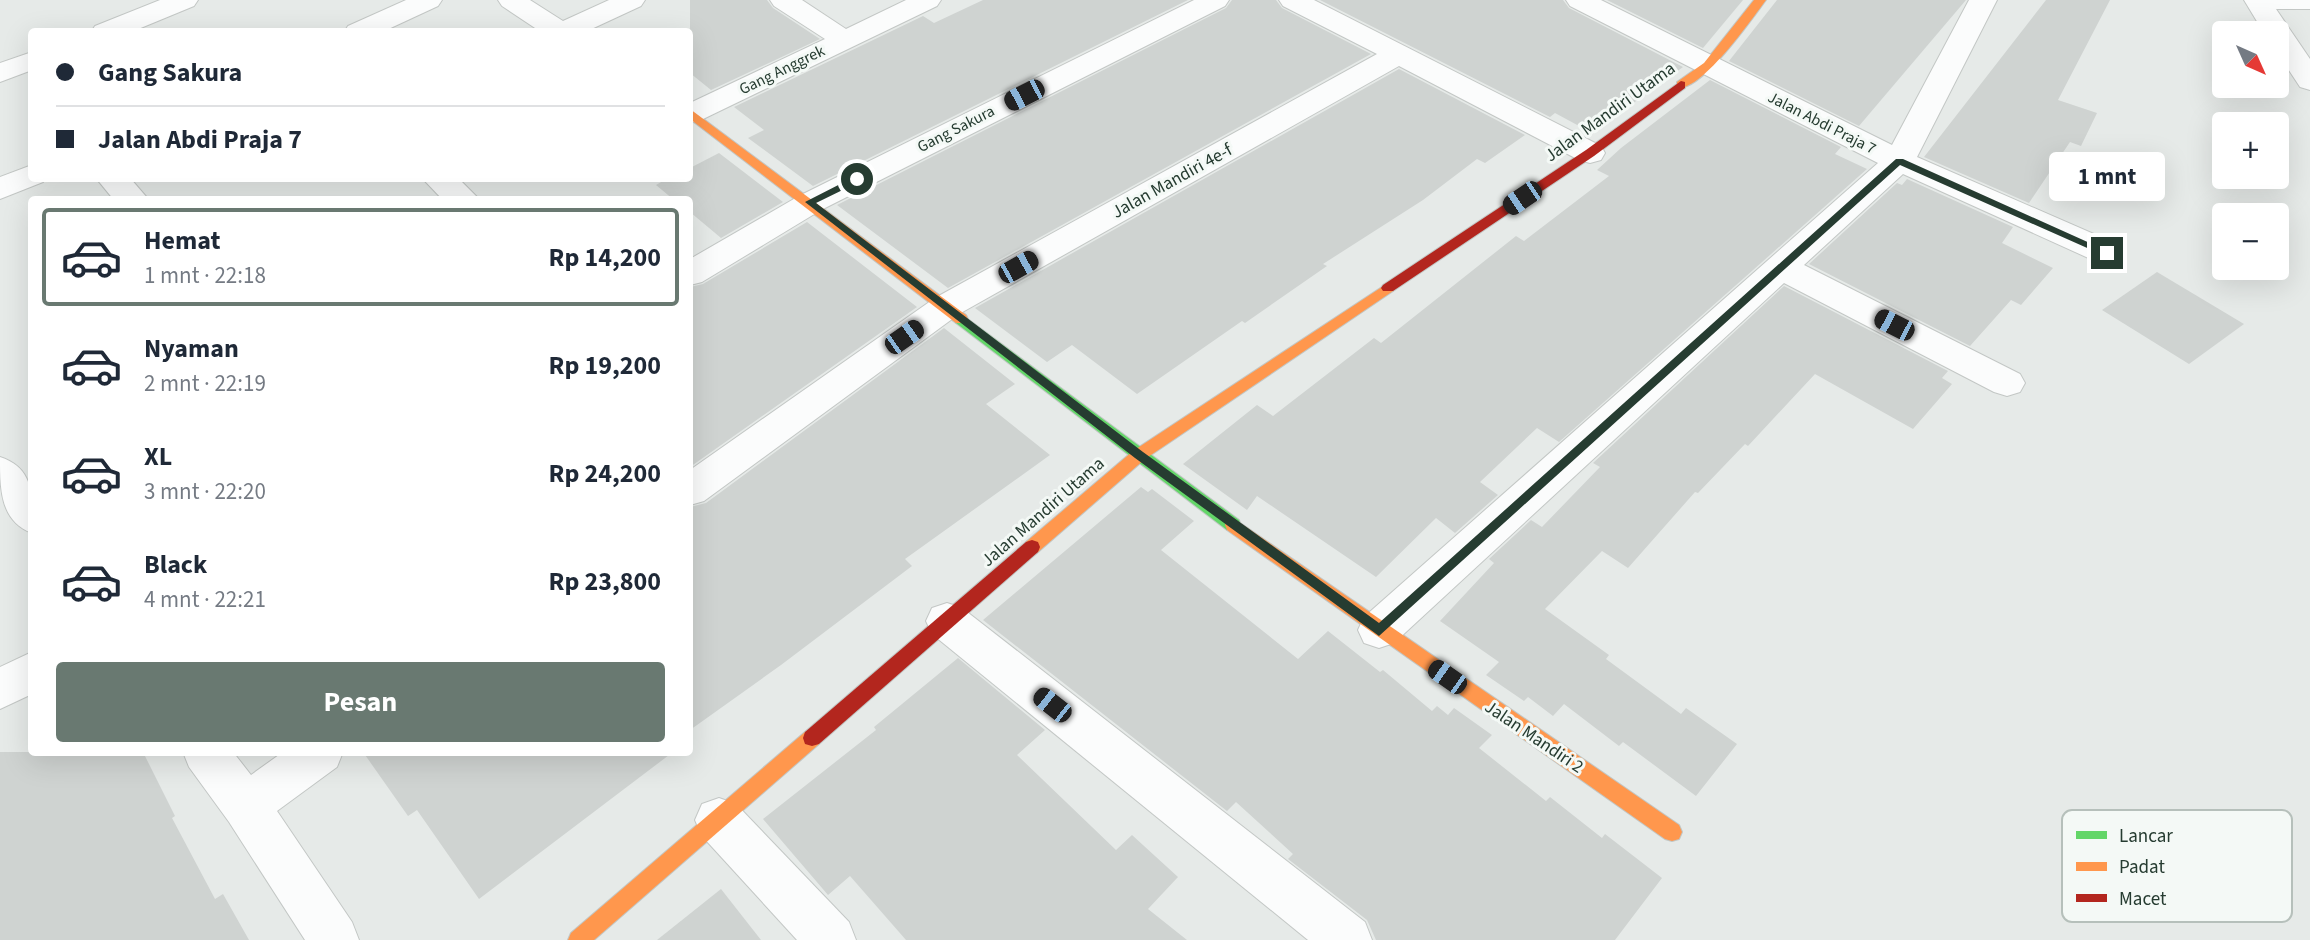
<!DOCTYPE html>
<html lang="id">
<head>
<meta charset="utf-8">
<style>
  :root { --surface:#fff; --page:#f2f2f3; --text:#1f2937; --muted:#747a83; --line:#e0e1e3; --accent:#697971 }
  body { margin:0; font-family:"Source Sans 3",sans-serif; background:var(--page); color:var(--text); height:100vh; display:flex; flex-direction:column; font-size:26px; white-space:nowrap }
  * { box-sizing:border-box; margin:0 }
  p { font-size:23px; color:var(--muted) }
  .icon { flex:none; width:38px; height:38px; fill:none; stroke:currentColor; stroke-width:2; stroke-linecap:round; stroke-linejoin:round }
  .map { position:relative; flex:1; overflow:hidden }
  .panel { position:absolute; left:28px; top:196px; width:665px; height:560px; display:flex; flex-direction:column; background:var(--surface); border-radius:7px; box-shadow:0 7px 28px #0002 }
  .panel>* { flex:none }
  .guide { position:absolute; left:28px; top:28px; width:665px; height:154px; border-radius:7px; box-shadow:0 7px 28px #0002; display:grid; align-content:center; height:154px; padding:0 28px; background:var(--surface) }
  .needle { width:46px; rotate:135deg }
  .tools { position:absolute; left:2212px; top:21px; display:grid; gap:14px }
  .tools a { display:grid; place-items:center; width:77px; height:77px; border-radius:7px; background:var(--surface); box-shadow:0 7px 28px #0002; font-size:35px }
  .end { position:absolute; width:32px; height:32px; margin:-16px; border:9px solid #263c31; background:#fff; box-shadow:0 0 0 4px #fff }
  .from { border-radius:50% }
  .bubble { position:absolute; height:49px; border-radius:7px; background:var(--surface); box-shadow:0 7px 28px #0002; font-size:23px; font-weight:700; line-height:49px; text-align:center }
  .car { position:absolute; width:21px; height:42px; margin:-21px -10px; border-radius:9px; box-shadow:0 0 5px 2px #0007; background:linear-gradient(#222 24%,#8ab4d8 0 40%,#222 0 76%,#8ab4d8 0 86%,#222 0) }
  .guide b { display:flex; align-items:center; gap:24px; height:66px; font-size:26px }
  .guide b+b { border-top:2px solid var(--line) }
  .guide i { width:18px; height:18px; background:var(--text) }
  ul { padding:12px 0 0; list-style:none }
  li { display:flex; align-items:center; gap:21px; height:98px; margin:0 14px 10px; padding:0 14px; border:4px solid transparent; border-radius:7px }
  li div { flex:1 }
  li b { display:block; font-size:26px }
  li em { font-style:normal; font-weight:700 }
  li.on { border-color:var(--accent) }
  li>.icon { width:63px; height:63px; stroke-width:1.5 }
  .primary-button { display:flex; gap:14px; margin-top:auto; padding:14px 28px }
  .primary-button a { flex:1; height:80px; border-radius:7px; background:var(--accent); color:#fff; font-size:28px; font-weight:700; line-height:80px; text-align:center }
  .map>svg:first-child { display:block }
  .building { fill:#cfd3d1 }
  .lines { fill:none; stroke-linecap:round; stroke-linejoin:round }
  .street-casing { stroke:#c3c7c5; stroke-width:2 }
  .fast-casing { stroke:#c2c7c5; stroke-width:2 }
  .slow-casing { stroke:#c2c7c5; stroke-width:2 }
  .jam-casing { stroke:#c2c7c5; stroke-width:2 }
  .street { fill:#fbfcfc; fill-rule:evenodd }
  .fast { fill:#63d668; fill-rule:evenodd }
  .slow { fill:#ff974d; fill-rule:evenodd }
  .jam { fill:#b3261e; fill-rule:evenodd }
  .route { fill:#263c31 }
  .labels { text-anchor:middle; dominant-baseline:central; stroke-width:6; stroke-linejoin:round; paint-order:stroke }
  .far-street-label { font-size:16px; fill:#263c31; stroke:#f4f9f6 }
  .street-label { font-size:18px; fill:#263c31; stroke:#f4f9f6 }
  .key { fill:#f4f9f6; stroke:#b6c0bb; stroke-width:2 }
  .key-label { font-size:19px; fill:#263c31 }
</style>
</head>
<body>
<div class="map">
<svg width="2310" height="940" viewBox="0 0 2310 940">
  <rect width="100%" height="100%" fill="#e6eae8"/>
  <g class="building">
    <polygon points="690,0 767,0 773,8 820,39 711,90 690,73"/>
    <polygon points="983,0 1188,0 813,186 748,138 764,130 734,107 923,16 934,23"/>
    <polygon points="1232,0 1276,0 1282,8 1371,54 948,288 837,205 1226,8"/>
    <polygon points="1320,0 1563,0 1569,8 1683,67 1592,133 1555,113 1550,117"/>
    <polygon points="1607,0 1743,0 1703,48"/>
    <polygon points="1777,0 1966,0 1859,126 1729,61"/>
    <polygon points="2046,0 2110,0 2058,100 2097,113 2081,146 2070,142 2029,203 1924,157"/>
    <polygon points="1399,69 1525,135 1485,163 1477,159 1423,200 1323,264 1327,266 1245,323 1242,321 1137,394 1072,345 1047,362 975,308"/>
    <polygon points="1710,80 1841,147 1835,154 1867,169 1559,442 1537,428 1480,482 1498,495 1455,533 1436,518 1376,577 1257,496 1247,510 1183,464 1257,405 1273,416 1374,338 1381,343 1516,236 1524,241 1609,176 1597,170 1621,148"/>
    <polygon points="719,153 783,202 721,238 690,212 690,200 674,200 656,185 668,178 690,178 690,168"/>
    <polygon points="1907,179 2013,227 2002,243 2053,268 2021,305 2011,300 1970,346 1809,264 1897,183 1902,185"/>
    <polygon points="807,222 917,307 690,467 690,287 703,284"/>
    <polygon points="2157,272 2244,324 2189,364 2102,310"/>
    <polygon points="1784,286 1948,371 1942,378 1952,384 1913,429 1815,374 1748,446 1745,444 1698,493 1695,492 1628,568 1602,551 1545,609 1609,655 1606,659 1681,714 1686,708 1737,744 1696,796 1623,742 1619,746 1564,704 1553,716 1528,697 1524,701 1486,675 1499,662 1440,621 1494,563 1489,559 1531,520 1542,527 1600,467 1593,463"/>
    <polygon points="944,328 1015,384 986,404 1050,455 905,559 912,566 781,665 690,730 690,507 706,503"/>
    <polygon points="1141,487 1148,492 1152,489 1194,521 1161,550 1298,659 1328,631 1380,672 1383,670 1432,711 1437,706 1448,715 1454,708 1492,735 1479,748 1546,801 1550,797 1602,838 1605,834 1662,878 1615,940 1376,940 1367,920 1288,859 1293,854 1236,802 1227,811 983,620"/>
    <polygon points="958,658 1045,730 1017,755 1116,850 1132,835 1178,877 1148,909 1187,940 906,940 850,876 828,895 763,819 876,730 874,727"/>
    <polygon points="0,752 143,752 175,816 172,818 215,899 223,894 249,940 0,940"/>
    <polygon points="363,752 673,752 479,899 417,810 408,816"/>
    <polygon points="721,889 761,940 657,940"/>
  </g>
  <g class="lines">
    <g class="street-casing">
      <g id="street">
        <polygon points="160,0 198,0 194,6 131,32 91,32 95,26"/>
        <polygon points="406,0 442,0 438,6 382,32 344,32 348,26"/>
        <polygon points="498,0 530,0 563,21 609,0 645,0 641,6 585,32 541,32 502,6"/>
        <polygon points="770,0 802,0 846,29 906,0 941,0 937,6 701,120 690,123 690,103 825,39 774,6"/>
        <polygon points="1194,0 1229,0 1225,6 821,210 702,282 690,285 690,259 799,196"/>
        <polygon points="1279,0 1314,0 1601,146 1605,153 1601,160 1590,163 1579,160 1399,66 959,314 704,501 690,505 690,470 935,298 1377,54 1283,6"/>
        <polygon points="1566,0 1601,0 1892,145 1969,0 1997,0 1917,157 2119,245 2124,253 2119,261 2107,264 2095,261 1903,174 1804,265 2020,374 2025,383 2020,392 2007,396 1994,392 1784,283 1394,643 1379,648 1364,643 1358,630 1364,617 1878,163 1570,6"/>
        <polygon points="2244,0 2310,0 2310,9 2276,9 2310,59 2310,90 2300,87 2277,52 2277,33 2264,33"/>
        <polygon points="32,52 32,70 0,82 0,63"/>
        <polygon points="32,165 32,178 45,178 43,182 0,199 0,177"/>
        <polygon points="96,178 130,178 149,200 114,200"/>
        <polygon points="422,178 458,178 480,200 443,200"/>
        <path d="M0,457C37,469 32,501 32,533C0,521 0,489 0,457Z"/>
        <polygon points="947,603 962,608 1365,922 1372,940 1308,940 932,634 926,621 932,608"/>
        <polygon points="32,652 32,694 0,709 0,667"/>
        <polygon points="183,752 233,752 251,775 283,752 343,752 337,767 277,811 352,922 359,940 305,940 229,822 189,767"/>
        <polygon points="719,798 736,804 849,922 856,940 797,940 702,836 695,820 702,804"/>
      </g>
    </g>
    <g class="fast-casing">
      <polygon id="fast" points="961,314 1239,520 1241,525 1239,530 1227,530 956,323 954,319 956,315"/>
    </g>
    <g class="slow-casing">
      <g id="slow">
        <path d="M1754,0H1766C1751,20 1702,91 1677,88V82L1704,63Z"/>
        <polygon points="690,109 966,315 968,319 966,323 956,323 690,119"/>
        <polygon points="1388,283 1393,285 1395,288 1393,291 1145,459 1038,552 1032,554 1026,552 1024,547 1026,542 1133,451"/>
        <polygon points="1233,518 1679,825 1682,832 1679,839 1672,841 1665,839 1227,530 1225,525 1227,520"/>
        <polygon points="812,730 819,732 821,738 819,744 594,940 568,940 571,933 805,732"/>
      </g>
    </g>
    <g class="jam-casing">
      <g id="jam">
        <polygon points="1681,81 1685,82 1685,88 1594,156 1393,291 1383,291 1381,288 1383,285 1586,150"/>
        <polygon points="1032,540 1038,542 1040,547 1038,552 819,744 812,746 805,744 803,738 805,732 1026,542"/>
      </g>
    </g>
    <use href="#street" class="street"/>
    <use href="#fast" class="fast"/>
    <use href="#slow" class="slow"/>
    <use href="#jam" class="jam"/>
  </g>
  <polygon class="route" points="1896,159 1903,159 2112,253 2103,255 1900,165 1379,636 1135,458 805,202 854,177 861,177 861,181 816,203 1143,452 1379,623"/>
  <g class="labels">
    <g class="far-street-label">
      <text transform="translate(782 70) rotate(-26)">Gang Anggrek</text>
      <text transform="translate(1822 123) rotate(27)">Jalan Abdi Praja 7</text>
      <text transform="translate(956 129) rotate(-27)">Gang Sakura</text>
    </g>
    <g class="street-label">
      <text transform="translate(1610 112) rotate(-36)">Jalan Mandiri Utama</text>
      <text transform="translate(1172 181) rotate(-29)">Jalan Mandiri 4e-f</text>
      <text transform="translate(1043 512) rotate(-41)">Jalan Mandiri Utama</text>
      <text transform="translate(1534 737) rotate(34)">Jalan Mandiri 2</text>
    </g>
  </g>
  <rect x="2062" y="810" width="230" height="112" rx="10" class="key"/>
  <rect x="2076" y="831" width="31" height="8" fill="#63d668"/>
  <rect x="2076" y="862" width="31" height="9" fill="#ff974d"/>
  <rect x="2076" y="894" width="31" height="8" fill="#b3261e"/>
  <g class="key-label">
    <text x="2119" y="842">Lancar</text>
    <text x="2119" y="873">Padat</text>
    <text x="2119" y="905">Macet</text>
  </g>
</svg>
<div class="tools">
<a><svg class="needle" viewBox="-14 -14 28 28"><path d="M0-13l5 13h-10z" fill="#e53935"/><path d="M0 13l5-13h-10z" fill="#747a83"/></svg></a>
<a>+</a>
<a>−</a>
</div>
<i class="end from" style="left:857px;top:179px"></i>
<i class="end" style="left:2107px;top:253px"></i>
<div class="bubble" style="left:2049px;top:152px;width:116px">1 mnt</div>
<i class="car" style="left:1024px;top:95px;rotate:243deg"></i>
<i class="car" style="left:1522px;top:198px;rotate:236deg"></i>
<i class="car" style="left:1018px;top:267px;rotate:61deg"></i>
<i class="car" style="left:1894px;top:325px;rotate:297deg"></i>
<i class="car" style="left:904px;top:337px;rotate:55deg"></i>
<i class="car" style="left:1447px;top:677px;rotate:305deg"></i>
<i class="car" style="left:1052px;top:705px;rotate:308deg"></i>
<div class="guide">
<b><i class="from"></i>Gang Sakura</b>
<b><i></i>Jalan Abdi Praja 7</b>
</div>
<section class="panel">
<ul>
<li class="on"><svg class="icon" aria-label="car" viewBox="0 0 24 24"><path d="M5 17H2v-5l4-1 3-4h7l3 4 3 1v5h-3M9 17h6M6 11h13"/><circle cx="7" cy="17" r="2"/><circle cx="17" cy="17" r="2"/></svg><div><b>Hemat</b><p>1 mnt · 22:18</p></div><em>Rp 14,200</em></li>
<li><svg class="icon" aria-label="car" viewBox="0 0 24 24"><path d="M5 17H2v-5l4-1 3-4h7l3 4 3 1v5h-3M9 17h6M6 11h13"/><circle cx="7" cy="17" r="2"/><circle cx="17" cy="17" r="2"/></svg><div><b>Nyaman</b><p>2 mnt · 22:19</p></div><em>Rp 19,200</em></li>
<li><svg class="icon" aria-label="car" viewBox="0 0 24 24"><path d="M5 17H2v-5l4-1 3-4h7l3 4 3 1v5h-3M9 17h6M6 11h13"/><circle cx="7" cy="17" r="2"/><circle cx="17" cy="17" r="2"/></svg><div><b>XL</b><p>3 mnt · 22:20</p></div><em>Rp 24,200</em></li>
<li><svg class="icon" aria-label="car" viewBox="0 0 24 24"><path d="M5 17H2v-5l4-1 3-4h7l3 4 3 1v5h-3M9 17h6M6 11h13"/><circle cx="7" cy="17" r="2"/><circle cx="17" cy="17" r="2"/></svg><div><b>Black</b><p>4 mnt · 22:21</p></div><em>Rp 23,800</em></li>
</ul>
<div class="primary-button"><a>Pesan</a></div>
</section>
</div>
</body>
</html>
